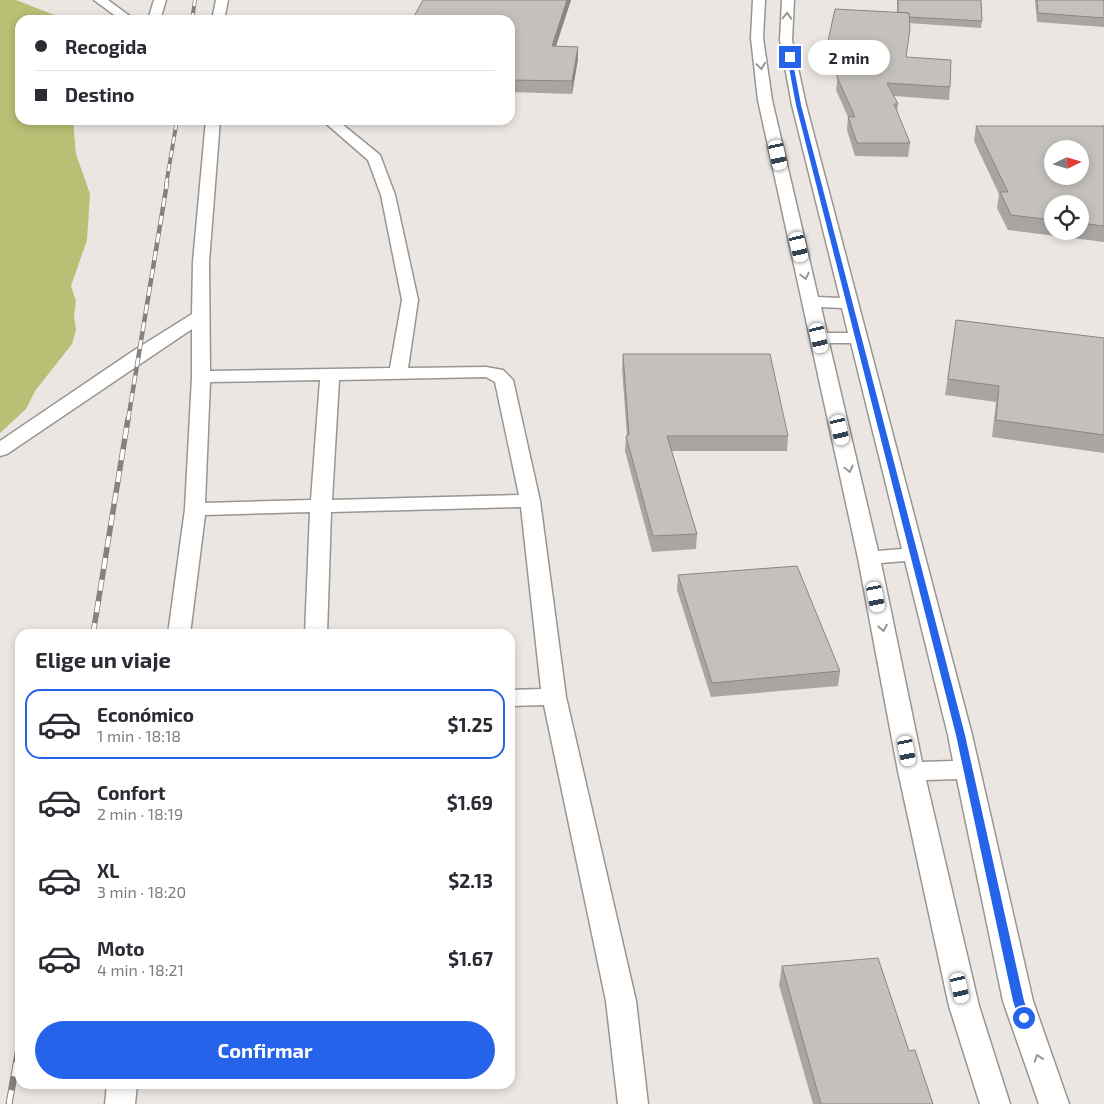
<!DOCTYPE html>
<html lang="es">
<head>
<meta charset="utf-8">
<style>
  :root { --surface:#fff; --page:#f2f2f3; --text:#2b2b33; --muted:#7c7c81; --line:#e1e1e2; --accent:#2563eb }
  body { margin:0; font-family:"Exo 2",sans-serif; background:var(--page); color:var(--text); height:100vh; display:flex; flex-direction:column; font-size:19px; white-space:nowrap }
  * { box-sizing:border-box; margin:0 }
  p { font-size:16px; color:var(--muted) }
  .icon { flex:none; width:28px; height:28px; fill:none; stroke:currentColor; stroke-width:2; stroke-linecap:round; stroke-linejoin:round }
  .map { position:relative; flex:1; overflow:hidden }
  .sheet { position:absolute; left:15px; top:629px; width:500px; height:460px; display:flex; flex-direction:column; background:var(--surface); border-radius:15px; box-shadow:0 2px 8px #0003 }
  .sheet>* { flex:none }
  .top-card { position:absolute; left:15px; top:15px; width:500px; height:110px; border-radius:15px; box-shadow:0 2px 8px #0003; display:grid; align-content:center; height:110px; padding:0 20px; background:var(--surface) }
  .needle { width:32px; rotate:85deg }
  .fabs { position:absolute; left:1044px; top:140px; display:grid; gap:10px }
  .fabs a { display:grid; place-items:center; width:45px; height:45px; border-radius:50%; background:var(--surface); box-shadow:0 2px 8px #0003; font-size:25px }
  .end { position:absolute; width:22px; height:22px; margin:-11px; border:6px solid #2563eb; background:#fff; box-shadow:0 0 0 2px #fff }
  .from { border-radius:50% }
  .bubble { position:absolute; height:35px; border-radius:18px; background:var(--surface); box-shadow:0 2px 8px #0003; font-size:16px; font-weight:700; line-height:35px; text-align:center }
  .car { position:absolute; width:15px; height:30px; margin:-15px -8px; border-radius:6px; box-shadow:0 0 4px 1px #0007; background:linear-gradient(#fff 24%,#345 0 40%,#fff 0 76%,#345 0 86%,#fff 0) }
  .top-card b { display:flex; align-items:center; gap:18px; height:48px; font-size:19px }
  .top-card b+b { border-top:1px solid var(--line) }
  .top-card i { width:12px; height:12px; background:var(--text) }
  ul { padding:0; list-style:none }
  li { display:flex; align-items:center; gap:15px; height:70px; margin:0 10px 8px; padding:0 10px; border:2px solid transparent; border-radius:15px }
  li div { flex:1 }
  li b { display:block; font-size:19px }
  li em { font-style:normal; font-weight:700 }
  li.selected { border-color:var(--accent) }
  li>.icon { width:45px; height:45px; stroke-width:1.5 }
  h2 { padding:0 20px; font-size:22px; line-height:60px }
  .primary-button { display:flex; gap:10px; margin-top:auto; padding:10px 20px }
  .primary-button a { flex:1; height:58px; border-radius:30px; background:var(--accent); color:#fff; font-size:20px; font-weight:700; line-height:58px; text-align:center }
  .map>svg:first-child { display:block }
  .forest { fill:#b9bf75 }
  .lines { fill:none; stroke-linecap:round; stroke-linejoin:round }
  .street-casing { stroke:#999591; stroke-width:3 }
  .street { fill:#fff; fill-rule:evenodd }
  .rail-far3-casing { stroke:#84817e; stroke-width:4 }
  .rail-far2-casing { stroke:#84817e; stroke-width:4.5 }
  .rail-far1-casing { stroke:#84817e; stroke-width:5.5 }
  .rail-casing { stroke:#84817e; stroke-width:7 }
  .rail-far3 { stroke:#fff; stroke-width:2.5; stroke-dasharray:7; stroke-linecap:butt }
  .rail-far2 { stroke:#fff; stroke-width:3; stroke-dasharray:9; stroke-linecap:butt }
  .rail-far1 { stroke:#fff; stroke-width:4; stroke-dasharray:11; stroke-linecap:butt }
  .rail { stroke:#fff; stroke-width:5; stroke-dasharray:14; stroke-linecap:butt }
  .wall { fill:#a9a5a2; fill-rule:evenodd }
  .shaded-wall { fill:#898684 }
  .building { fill:#c4c0bc; stroke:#898684; fill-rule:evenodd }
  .oneway { stroke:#979796 }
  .route { fill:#2563eb }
</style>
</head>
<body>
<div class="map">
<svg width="1104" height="1104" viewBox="0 0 1104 1104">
  <rect width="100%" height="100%" fill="#ebe6e2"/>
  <polygon class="forest" points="0,0 16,0 67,20 20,20 20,120 73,120 76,154 90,194 87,240 71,286 76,301 74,316 76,330 72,344 35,391 26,409 0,433"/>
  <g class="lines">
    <g class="street-casing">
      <g id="street">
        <polygon points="94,0 108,0 135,20 121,20"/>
        <polygon points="154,0 166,0 160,20 148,20"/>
        <polygon points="216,0 228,0 224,20 212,20"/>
        <path d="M753,0H765L763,38L772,100L818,297L840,298L792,105L780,40L782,0H794L792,40L806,105L972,735L1033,1001L1069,1104H1039L1003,1001L957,779L926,780L979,1006L1010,1104H980L949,1006L898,771L858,558L758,100L751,38ZM821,307L842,308L848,333H827ZM829,343H851L902,549L878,551ZM905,561L948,735L953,761L922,762L881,563Z"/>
        <path d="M206,120H220L209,262L210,371L390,368L402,300L381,195L368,160L322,120H337L380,155L395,195L418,300L408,368L486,367L503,370L513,380L540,501L566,697L636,1001L648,1104H618L606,1001L544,705L510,706V690L541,689L521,507L331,512L327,634H305L310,512L205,515L190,634H168L185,509L192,377V329L7,454L0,456V441L133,351L192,314L193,262ZM486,377L495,382L519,495L332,500L339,380ZM320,380L311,500L205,503L210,382Z"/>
        <polygon points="107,1084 137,1084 135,1104 105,1104"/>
      </g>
    </g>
    <use href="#street" class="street"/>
    <g class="rail-far3-casing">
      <g id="rail-far3">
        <polyline points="192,20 195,0"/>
        <polyline points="166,185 177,120"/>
      </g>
    </g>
    <g class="rail-far2-casing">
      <polyline id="rail-far2" points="128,420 167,183"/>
    </g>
    <g class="rail-far1-casing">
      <polyline id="rail-far1" points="93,634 128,419"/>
    </g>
    <g class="rail-casing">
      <polyline id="rail" points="9,1104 20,1042"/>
    </g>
    <use href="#rail-far3" class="rail-far3"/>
    <use href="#rail-far2" class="rail-far2"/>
    <use href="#rail-far1" class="rail-far1"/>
    <use href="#rail" class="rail"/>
  </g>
  <g class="wall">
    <polygon points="423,0 571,0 556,46 578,47 578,59 572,94 510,92 510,20"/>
    <polygon points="897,0 981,0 982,21 981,28 909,23 906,57 950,87 949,100 894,96 898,104 897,112 910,143 908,157 855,156 847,130 848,117 836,90 840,59 826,58 827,46 897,12"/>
    <polygon points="1035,0 1104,0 1104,27 1037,22"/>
    <path d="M976,126H1104V242L1008,230L997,208L999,194L974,141ZM1052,204H1080V231H1052Z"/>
    <polygon points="956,320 1104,338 1104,453 992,437 996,402 945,395"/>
    <polygon points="623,354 788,436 787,451 672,451 697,534 696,549 652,552 625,451 626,436 627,436 622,369"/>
    <polygon points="678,575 840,671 838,686 711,697 677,590"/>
    <polygon points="782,966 909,1051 933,1104 813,1104 779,985"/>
  </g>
  <g class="shaded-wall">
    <polygon points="567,0 571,0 552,58 552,46"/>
    <polygon points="578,47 578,59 572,94 572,81"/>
  </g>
  <g class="building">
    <polygon points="423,0 567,0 552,46 578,47 572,81 510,80 510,20 412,20"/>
    <polygon points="898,0 981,0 982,21 909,17 909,13 898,12"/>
    <polygon points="1037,0 1104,0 1104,18 1038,13"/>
    <polygon points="835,9 909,13 910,29 906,57 951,60 950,87 887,83 898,104 894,104 910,143 857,143 848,117 855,117 837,77 842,47 827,46"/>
    <path d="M976,126H1104V226L1080,223V204H1052V220L1011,215L1000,192H1008ZM1052,149H1080V176H1052Z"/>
    <polygon points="956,320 1104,338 1104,435 996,420 999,386 948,379"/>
    <polygon points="623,354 770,354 788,436 667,436 697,534 653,536 626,436 629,435"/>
    <polygon points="797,566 840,671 712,683 678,575"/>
    <polygon points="878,958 909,1051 915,1050 933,1104 821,1104 782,966"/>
  </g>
  <defs><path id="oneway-chevron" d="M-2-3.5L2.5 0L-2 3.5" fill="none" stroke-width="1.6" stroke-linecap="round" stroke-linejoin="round" transform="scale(1.25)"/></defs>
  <g class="oneway">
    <use href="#oneway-chevron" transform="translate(787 16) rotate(-88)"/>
    <use href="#oneway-chevron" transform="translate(761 66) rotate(82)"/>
    <use href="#oneway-chevron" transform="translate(805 276) rotate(77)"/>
    <use href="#oneway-chevron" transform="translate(849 469) rotate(77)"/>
    <use href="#oneway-chevron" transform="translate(883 628) rotate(79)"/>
    <use href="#oneway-chevron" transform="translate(1038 1058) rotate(-109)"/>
  </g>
  <polygon class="route" points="790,55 792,57 801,105 965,735 1024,1001 1030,1018 1024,1023 1020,1022 1013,1001 956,735 796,105 787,57"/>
</svg>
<div class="fabs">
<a><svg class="needle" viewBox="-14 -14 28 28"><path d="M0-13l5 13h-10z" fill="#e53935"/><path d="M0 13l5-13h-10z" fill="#7c7c81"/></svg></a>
<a><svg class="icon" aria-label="locate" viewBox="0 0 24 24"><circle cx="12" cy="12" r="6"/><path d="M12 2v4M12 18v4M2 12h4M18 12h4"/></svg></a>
</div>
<i class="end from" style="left:1024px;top:1018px"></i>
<i class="end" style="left:790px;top:57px"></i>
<div class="bubble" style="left:808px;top:40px;width:82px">2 min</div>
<i class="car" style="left:778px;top:155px;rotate:168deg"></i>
<i class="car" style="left:799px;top:247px;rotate:167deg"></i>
<i class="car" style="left:819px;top:338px;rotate:167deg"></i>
<i class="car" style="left:840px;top:430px;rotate:167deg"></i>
<i class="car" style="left:876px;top:597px;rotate:169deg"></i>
<i class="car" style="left:907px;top:751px;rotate:169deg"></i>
<i class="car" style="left:960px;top:988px;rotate:167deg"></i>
<div class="top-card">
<b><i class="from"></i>Recogida</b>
<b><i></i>Destino</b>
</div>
<section class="sheet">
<h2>Elige un viaje</h2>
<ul>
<li class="selected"><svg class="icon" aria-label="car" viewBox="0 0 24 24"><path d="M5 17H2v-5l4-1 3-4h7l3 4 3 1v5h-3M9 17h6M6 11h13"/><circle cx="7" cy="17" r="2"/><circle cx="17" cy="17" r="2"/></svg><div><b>Económico</b><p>1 min · 18:18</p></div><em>$1.25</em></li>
<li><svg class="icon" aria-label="car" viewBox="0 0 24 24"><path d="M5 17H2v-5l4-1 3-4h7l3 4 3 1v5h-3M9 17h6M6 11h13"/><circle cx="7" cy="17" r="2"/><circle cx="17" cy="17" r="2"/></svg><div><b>Confort</b><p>2 min · 18:19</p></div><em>$1.69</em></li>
<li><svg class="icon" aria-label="car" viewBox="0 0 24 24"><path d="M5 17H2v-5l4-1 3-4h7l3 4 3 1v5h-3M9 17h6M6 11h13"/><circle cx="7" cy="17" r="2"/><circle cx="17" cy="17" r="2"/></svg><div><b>XL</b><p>3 min · 18:20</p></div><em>$2.13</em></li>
<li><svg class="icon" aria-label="car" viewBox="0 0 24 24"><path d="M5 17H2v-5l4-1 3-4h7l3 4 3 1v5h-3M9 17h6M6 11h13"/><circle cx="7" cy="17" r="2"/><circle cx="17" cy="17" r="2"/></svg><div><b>Moto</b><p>4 min · 18:21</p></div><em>$1.67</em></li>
</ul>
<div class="primary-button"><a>Confirmar</a></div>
</section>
</div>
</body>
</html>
